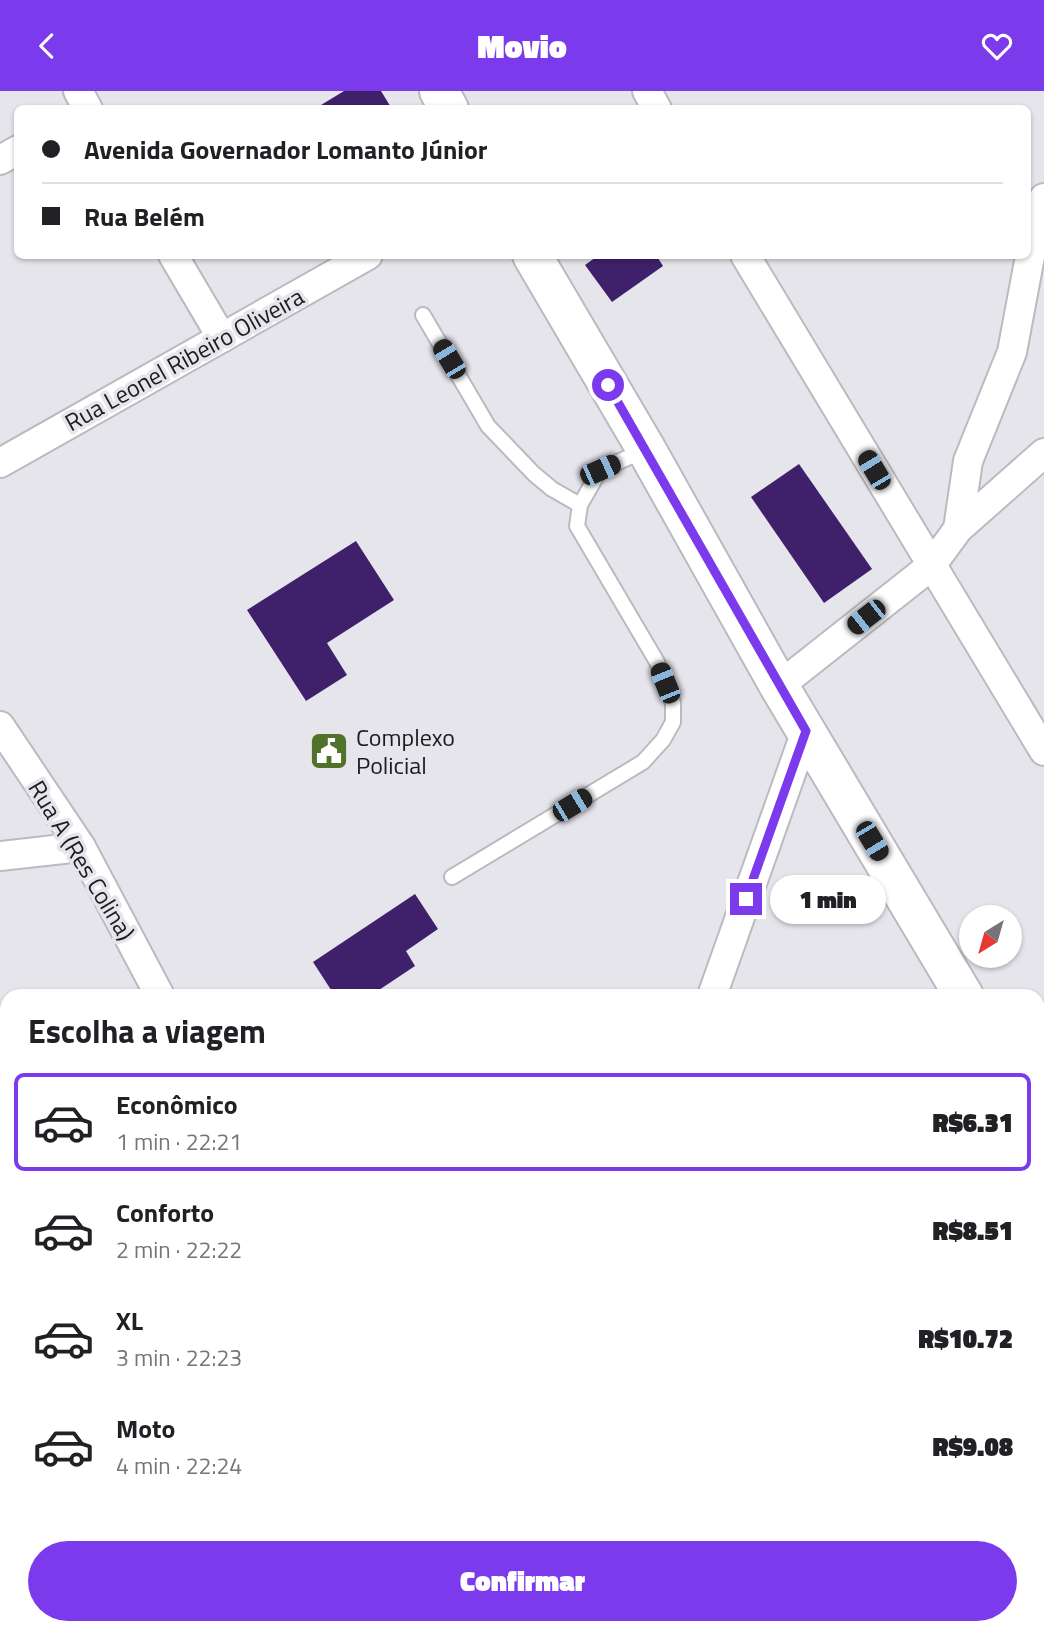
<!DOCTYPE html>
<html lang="pt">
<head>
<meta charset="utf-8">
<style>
  :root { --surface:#fff; --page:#f6f6f6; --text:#202124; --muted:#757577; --line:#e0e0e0; --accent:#7c3aed }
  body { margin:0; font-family:"Titillium Web",sans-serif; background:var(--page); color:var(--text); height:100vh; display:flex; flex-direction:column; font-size:26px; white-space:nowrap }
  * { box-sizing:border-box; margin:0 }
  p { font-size:23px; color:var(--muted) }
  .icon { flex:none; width:38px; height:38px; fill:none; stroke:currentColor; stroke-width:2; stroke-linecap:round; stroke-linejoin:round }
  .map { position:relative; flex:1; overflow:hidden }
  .details { position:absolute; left:0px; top:898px; width:1045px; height:646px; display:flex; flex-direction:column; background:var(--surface); border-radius:21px 21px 0 0; box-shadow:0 2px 5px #0004 }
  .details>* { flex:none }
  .top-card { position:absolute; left:14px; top:14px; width:1017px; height:154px; border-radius:10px; box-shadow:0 2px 5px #0004; display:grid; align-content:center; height:154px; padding:0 28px; background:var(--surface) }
  .needle { width:46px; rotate:217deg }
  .tools { position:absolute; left:959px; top:814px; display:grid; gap:14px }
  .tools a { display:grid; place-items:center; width:63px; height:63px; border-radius:50%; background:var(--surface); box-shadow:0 2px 5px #0004; font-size:35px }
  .end { position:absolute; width:32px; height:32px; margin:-16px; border:9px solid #7c3aed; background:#fff; box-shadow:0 0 0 4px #fff }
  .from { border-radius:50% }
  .bubble { position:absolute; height:49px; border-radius:24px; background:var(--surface); box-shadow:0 2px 5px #0004; font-size:23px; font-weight:800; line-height:49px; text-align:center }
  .car { position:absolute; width:21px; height:42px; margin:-21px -10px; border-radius:9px; box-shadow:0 0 5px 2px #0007; background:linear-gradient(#222 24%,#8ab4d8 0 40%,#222 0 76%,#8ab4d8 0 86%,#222 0) }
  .top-card b { display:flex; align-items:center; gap:24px; height:66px; font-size:26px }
  .top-card b+b { border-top:2px solid var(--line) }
  .top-card i { width:18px; height:18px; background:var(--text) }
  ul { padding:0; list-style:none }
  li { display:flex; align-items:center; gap:21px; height:98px; margin:0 14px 10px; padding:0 14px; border:4px solid transparent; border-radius:10px }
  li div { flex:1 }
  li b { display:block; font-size:26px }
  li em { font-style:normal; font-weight:800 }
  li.on { border-color:var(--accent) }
  li>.icon { width:63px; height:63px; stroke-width:1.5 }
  h2 { padding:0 28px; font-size:32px; line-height:84px }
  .action { display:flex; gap:14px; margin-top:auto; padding:14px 28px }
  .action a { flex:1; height:80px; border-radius:42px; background:var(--accent); color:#fff; font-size:28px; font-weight:800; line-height:80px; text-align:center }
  header { display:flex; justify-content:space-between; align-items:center; height:91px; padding:0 28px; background:var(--accent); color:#fff; font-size:32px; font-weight:800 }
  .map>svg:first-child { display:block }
  .building { fill:#3e216a }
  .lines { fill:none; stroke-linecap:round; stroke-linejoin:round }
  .service-casing { stroke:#bbbac0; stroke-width:18 }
  .minor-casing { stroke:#bbbac0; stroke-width:32 }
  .secondary-casing { stroke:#bbbac0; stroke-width:42 }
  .service { stroke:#fff; stroke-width:14 }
  .minor { stroke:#fff; stroke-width:28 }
  .secondary { stroke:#fff; stroke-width:38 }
  .route { stroke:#7c3aed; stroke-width:9 }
  .labels { text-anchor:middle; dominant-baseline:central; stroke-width:7; stroke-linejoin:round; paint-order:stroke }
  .street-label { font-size:24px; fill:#1c1b1e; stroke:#e7e5ec }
  .poi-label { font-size:24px; fill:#1c1b1e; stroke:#e7e5ec; text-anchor:start }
</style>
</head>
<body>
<header><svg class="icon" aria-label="back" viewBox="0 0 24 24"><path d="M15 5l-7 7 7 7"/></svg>Movio<svg class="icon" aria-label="heart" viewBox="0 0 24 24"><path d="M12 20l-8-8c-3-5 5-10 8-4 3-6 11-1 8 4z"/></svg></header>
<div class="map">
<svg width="1044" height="1543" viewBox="0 0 1044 1543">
  <rect width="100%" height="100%" fill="#e7e5ec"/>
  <g class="building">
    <polygon points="344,0 381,0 392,18 323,18 321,14"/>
    <polygon points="599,164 656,164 663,175 612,211 585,174"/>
    <polygon points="799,373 872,478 824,512 751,406"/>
    <polygon points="356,450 394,509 327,552 347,584 306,610 247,519"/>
    <polygon points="415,803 438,838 406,860 415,875 370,905 335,905 313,871"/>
  </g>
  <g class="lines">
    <g class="service-casing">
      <g id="service">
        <polyline points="423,224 488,335 534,383 552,398 580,414"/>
        <polyline points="452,786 643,671 663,649 673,631 673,612 657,571 577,435 580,414 600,379 645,359"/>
        <polyline points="747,1536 768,1543"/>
      </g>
    </g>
    <g class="minor-casing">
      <g id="minor">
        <polyline points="78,0 88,18"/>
        <polyline points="647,0 657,18"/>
        <polyline points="0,69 18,59"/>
        <polyline points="173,164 222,247"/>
        <polyline points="745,164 1044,660"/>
        <polyline points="0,372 368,164"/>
        <polyline points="958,438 968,370 1012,261 1034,144 1044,107"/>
        <polyline points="779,595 931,475 958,438 1044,362"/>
        <polyline points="0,635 81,756 160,905"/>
        <polyline points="0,765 81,756"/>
        <polyline points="712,905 806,640"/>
        <polyline points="0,1142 7,1137"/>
        <polyline points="1038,1153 1044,1157"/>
        <polyline points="1038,1439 1044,1443"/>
        <polyline points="0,1454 7,1448"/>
        <polyline points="310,1543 323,1536"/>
        <polyline points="488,1543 491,1536"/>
        <polyline points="627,1543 631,1536"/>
      </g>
    </g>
    <g class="secondary-casing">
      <g id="secondary">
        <polyline points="439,0 449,18"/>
        <polyline points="532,164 646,358 779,595 964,905"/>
        <polyline points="1038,1029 1044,1040"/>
      </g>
    </g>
    <use href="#service" class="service"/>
    <use href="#minor" class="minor"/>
    <use href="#secondary" class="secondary"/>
  </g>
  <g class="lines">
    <polyline class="route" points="608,294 806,640 746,808"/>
  </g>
  <defs>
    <g id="civic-square" transform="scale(2.0125)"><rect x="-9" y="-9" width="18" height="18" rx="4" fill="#51722a" stroke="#e7e5ec"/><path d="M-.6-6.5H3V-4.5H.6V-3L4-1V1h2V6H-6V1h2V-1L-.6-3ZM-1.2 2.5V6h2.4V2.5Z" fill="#fff"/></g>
  </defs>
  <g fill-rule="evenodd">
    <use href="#civic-square" x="329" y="660"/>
  </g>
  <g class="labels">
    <g class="street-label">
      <text transform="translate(184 268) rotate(-29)">Rua Leonel Ribeiro Oliveira</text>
      <text transform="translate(82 769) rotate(59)">Rua A (Res Colina)</text>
    </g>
    <g class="poi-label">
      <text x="356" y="646">Complexo<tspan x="356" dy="28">Policial</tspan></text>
    </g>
  </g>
</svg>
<div class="tools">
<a><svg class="needle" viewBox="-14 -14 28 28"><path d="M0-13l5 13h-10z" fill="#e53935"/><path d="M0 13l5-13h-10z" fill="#757577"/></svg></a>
</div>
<i class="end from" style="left:608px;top:294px"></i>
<i class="end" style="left:746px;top:808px"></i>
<div class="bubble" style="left:770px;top:784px;width:116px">1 min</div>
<i class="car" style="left:449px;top:268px;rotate:329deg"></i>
<i class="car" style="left:600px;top:379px;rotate:66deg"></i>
<i class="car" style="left:874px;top:379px;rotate:329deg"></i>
<i class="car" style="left:866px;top:526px;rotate:232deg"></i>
<i class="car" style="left:665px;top:592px;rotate:338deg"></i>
<i class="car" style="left:572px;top:714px;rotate:59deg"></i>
<i class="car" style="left:872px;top:750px;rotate:149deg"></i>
<div class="top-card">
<b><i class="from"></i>Avenida Governador Lomanto Júnior</b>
<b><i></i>Rua Belém</b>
</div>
<section class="details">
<h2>Escolha a viagem</h2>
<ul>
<li class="on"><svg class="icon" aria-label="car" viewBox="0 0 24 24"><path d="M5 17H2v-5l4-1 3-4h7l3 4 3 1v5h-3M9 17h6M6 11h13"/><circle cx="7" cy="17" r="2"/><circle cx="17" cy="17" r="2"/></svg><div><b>Econômico</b><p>1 min · 22:21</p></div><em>R$6.31</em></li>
<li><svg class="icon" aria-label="car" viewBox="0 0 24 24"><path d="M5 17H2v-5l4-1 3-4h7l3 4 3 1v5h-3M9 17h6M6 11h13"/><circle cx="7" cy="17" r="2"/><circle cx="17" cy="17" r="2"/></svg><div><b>Conforto</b><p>2 min · 22:22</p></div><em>R$8.51</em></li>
<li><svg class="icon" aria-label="car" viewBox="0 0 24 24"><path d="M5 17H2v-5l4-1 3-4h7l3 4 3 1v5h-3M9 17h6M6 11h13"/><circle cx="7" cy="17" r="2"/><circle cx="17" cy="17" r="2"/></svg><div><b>XL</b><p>3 min · 22:23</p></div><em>R$10.72</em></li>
<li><svg class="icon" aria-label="car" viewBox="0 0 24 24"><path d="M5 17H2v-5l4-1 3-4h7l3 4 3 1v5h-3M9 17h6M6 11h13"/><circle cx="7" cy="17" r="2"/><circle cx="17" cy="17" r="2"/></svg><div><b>Moto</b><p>4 min · 22:24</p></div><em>R$9.08</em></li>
</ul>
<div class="action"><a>Confirmar</a></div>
</section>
</div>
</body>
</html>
